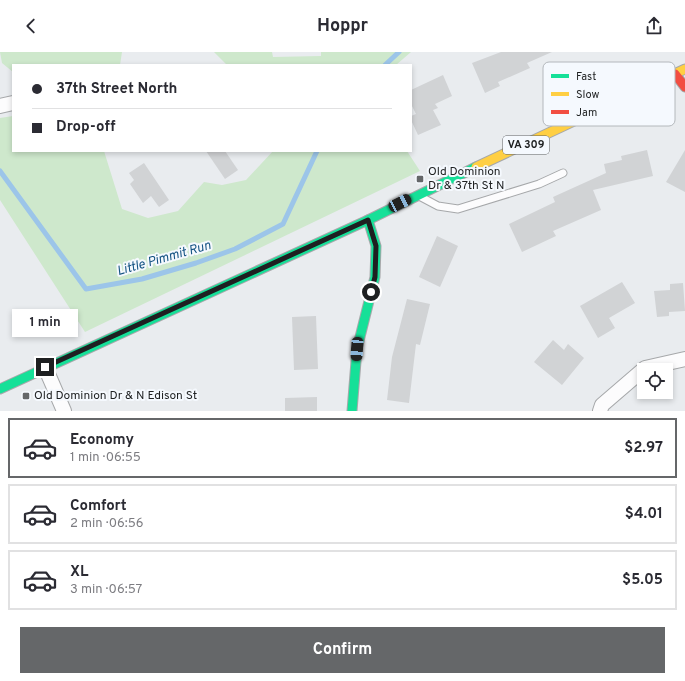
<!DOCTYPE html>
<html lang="en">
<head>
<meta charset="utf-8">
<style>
  :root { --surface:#fff; --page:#f7f7f7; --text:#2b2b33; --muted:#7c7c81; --line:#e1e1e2; --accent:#656769 }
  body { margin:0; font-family:Overpass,sans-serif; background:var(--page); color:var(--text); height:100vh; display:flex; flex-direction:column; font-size:15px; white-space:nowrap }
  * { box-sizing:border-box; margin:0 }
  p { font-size:13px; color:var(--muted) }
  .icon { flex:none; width:22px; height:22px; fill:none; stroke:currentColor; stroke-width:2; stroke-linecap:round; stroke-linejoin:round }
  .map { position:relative; height:359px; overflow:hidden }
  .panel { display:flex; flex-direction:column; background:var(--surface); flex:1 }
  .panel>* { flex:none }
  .top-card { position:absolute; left:12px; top:12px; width:400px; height:88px; border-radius:0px; box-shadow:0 2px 6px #0003; display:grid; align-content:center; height:88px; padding:0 20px; background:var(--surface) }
  .buttons { position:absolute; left:637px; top:311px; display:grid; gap:8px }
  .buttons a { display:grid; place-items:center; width:36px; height:36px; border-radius:0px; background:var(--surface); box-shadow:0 2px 6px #0003; font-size:20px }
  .end { position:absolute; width:18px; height:18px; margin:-9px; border:5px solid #1e2021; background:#fff; box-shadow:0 0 0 2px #fff }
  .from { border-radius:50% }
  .bubble { position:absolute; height:28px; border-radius:0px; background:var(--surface); box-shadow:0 2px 6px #0003; font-size:13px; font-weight:700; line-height:28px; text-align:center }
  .car { position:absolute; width:12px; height:24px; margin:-12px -6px; border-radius:5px; box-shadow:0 0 3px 1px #0007; background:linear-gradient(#222 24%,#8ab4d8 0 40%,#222 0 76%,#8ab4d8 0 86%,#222 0) }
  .top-card b { display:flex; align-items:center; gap:14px; height:38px; font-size:15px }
  .top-card b+b { border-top:1px solid var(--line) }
  .top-card i { width:10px; height:10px; background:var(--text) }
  ul { padding:7px 0 0; list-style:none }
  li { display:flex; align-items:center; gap:12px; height:60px; margin:0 8px 6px; padding:0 12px; border:2px solid var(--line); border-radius:0px }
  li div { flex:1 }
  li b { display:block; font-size:15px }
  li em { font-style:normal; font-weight:700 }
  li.active { border-color:var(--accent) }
  li>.icon { width:36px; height:36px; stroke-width:1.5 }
  .cta { display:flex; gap:8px; margin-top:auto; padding:8px 20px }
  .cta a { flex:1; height:46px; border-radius:0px; background:var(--accent); color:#fff; font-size:16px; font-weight:700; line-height:46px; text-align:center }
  header { display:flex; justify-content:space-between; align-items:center; height:52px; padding:0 20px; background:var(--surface); font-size:18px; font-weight:700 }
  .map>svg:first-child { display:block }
  .green { fill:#cee8cc }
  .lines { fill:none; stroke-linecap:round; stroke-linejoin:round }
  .stream { stroke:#9cc5e9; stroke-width:5 }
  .building { fill:#d1d3d5 }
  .lane-casing { stroke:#a6a8aa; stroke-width:9 }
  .street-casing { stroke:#a6a8aa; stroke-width:16 }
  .fast-casing { stroke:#a6a8aa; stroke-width:11 }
  .slow-casing { stroke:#a6a8aa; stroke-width:11 }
  .jam-casing { stroke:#a6a8aa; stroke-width:11 }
  .lane { stroke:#fcfcfd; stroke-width:7 }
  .street { stroke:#fcfcfd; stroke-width:14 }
  .fast { stroke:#16e098; stroke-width:9 }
  .slow { stroke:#ffcf43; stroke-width:9 }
  .jam { stroke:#f24e42; stroke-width:9 }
  .route { stroke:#1e2021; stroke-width:5 }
  .poi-dot { fill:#656769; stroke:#f5f9fe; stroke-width:1.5 }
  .labels { text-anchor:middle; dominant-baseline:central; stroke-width:4; stroke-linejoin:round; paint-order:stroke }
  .shield { fill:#f5f9fe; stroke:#5e6163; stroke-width:1 }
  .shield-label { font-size:11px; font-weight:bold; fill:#1e2021 }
  .poi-label { font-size:12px; fill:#1e2021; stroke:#f5f9fe; text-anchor:start }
  .water-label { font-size:13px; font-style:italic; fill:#145383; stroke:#f5f9fe }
  .key { fill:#f5f9fe; stroke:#b4b8bc; stroke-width:1 }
  .key-label { font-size:11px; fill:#1e2021 }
</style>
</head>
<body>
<header><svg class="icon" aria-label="back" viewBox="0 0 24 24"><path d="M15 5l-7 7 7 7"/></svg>Hoppr<svg class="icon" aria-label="share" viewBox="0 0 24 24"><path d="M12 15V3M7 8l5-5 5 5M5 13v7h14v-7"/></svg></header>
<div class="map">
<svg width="685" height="359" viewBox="0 0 685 359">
  <rect width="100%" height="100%" fill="#e9ecef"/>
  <g class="green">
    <polygon points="0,0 122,0 120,13 13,13 13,20 2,11"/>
    <polygon points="214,0 272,0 273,5 321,4 321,0 411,0 396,13 227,13"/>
    <polygon points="13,64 13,99 104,99 122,157 148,166 178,159 204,130 222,133 246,128 273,99 407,99 420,119 85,280 0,148 0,66"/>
  </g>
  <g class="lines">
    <g class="stream">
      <polyline points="385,13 399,0"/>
      <polyline points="0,119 86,237 142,227 196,211 235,197 283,172 317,99"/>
    </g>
  </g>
  <g class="building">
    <polygon points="501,0 552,0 527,11 530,16 498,30 500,34 485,41 472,11"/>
    <polygon points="443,23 452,44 435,52 438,56 433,58 441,73 418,83 411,68 411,64 416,62 411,52 411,38"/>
    <polygon points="647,98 653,124 593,138 601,158 553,179 556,184 522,200 509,172 555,150 553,145 606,121 604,112 622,108 621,104"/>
    <polygon points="685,98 685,140 666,130"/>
    <polygon points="206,99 225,99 238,118 225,127"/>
    <polygon points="144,111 169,148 159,155 151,144 143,151 130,132 134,128 129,121"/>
    <polygon points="437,184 458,194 440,235 419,225"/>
    <polygon points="622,230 635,251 609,266 615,276 598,286 580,254"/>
    <polygon points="683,231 685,259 669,260 669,264 657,265 654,239 670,238 670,232"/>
    <polygon points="407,247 430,252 420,293 416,292 409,351 387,348 392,305"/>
    <polygon points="316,264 318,317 294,318 292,265"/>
    <polygon points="553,288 564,298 568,292 584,306 562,333 534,310"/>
    <polygon points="317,345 317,359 285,359 285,346"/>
  </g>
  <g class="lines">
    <g class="lane-casing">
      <polyline id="lane" points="421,145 438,154 458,157 539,132 563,121"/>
    </g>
    <g class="street-casing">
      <g id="street">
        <polyline points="0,54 13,51"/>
        <polyline points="45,315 64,359"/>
        <polyline points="600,359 602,353 645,316 685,307"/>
      </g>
    </g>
    <g class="fast-casing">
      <g id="fast">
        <polyline points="0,337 368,168 476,115"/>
        <polyline points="352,359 357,297 375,225 376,194 368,168"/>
      </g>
    </g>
    <g class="slow-casing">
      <polyline id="slow" points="476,115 685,17"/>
    </g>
    <g class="jam-casing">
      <polyline id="jam" points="675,22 685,35"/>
    </g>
    <use href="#lane" class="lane"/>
    <use href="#street" class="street"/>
    <use href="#fast" class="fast"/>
    <use href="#slow" class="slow"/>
    <use href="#jam" class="jam"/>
  </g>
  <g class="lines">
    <polyline class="route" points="45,315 368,168 376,194 375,225 371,240"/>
  </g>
  <g class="poi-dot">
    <rect x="416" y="123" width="8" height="8" rx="2"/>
    <rect x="22" y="340" width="8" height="8" rx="2"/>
  </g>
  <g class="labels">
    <rect class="shield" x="503" y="84" width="46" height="18" rx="3"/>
    <g class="shield-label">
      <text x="526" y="93">VA 309</text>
    </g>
    <g class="poi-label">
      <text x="428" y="120">Old Dominion<tspan x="428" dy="14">Dr &amp; 37th St N</tspan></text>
      <text x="34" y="344">Old Dominion Dr &amp; N Edison St</text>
    </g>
    <g class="water-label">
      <text transform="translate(164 207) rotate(-16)">Little Pimmit Run</text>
    </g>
  </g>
  <rect x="543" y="10" width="132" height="64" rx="6" class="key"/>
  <rect x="551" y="22" width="18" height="4" fill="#16e098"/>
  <rect x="551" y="40" width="18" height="4" fill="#ffcf43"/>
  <rect x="551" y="58" width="18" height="4" fill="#f24e42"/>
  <g class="key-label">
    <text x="576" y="28">Fast</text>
    <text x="576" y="46">Slow</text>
    <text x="576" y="64">Jam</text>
  </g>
</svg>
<div class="buttons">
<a><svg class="icon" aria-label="locate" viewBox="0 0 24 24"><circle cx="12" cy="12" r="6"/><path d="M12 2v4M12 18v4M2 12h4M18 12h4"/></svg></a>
</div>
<i class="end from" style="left:371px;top:240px"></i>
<i class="end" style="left:45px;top:315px"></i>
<div class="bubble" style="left:12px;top:257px;width:66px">1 min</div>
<i class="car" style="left:400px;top:151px;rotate:63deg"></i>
<i class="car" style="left:357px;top:297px;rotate:184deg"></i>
<div class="top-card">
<b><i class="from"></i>37th Street North</b>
<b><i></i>Drop-off</b>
</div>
</div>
<section class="panel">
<ul>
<li class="active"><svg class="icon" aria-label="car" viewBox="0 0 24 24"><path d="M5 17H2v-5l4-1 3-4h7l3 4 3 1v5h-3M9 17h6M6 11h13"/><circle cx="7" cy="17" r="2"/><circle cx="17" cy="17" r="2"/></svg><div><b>Economy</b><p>1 min · 06:55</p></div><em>$2.97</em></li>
<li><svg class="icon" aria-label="car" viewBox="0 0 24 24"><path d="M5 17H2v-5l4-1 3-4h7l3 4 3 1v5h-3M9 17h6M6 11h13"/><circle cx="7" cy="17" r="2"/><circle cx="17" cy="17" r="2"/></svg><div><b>Comfort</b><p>2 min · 06:56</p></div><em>$4.01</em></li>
<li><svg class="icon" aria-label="car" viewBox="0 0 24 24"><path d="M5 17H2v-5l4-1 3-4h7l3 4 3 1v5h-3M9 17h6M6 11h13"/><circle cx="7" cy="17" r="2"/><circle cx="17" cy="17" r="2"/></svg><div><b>XL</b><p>3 min · 06:57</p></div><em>$5.05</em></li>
</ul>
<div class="cta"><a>Confirm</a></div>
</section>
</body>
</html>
